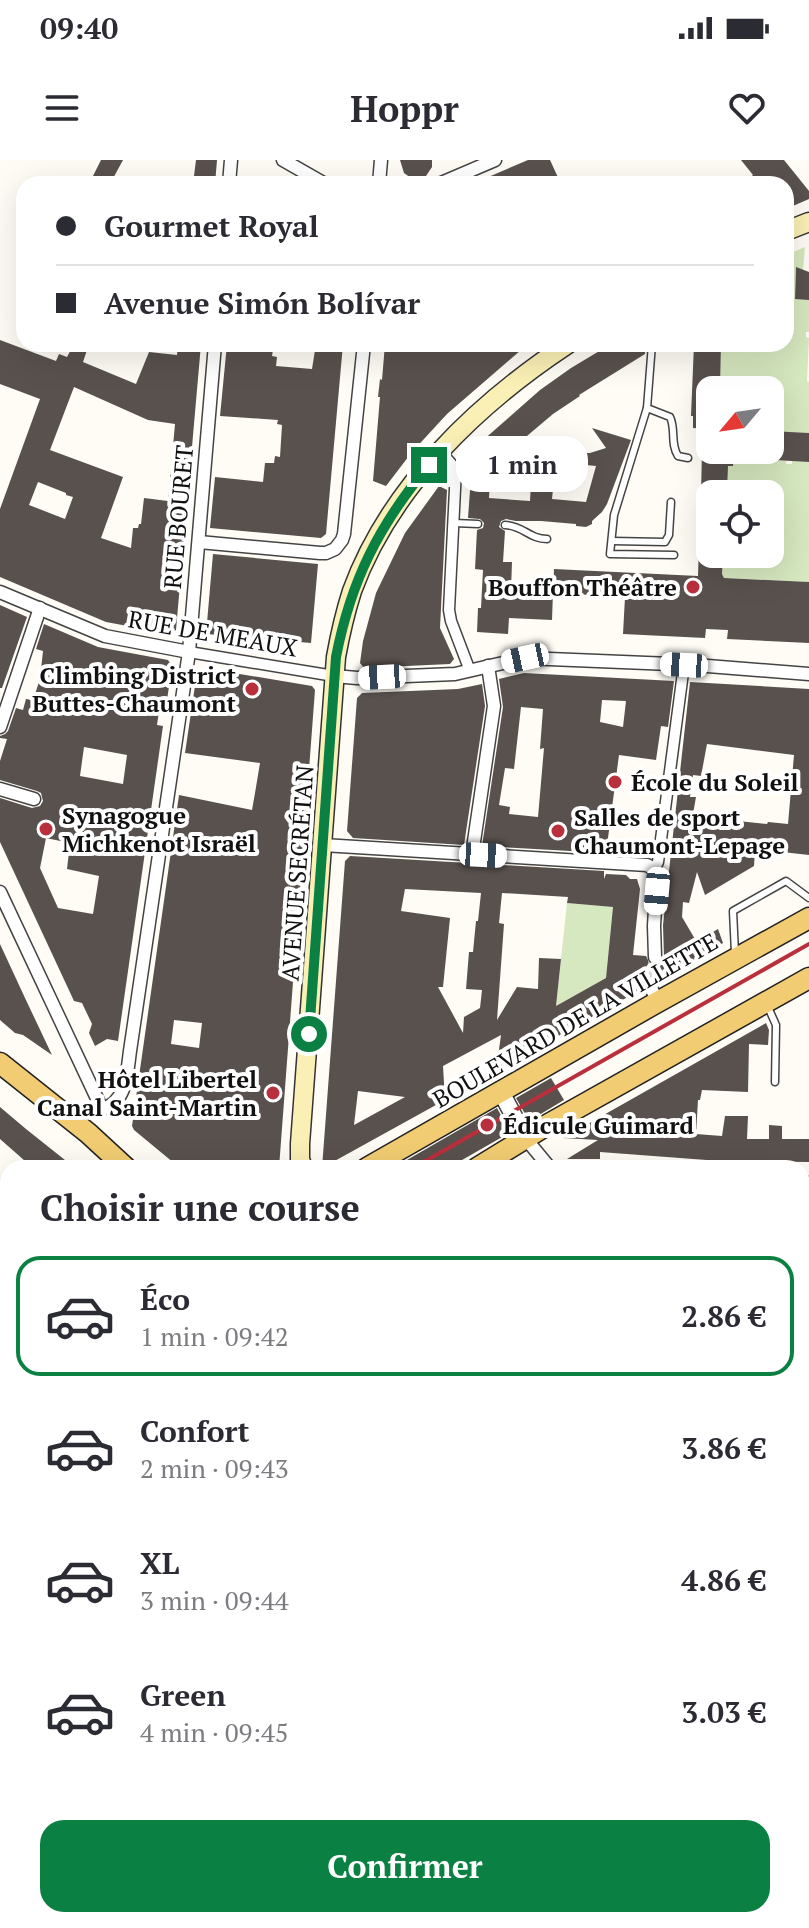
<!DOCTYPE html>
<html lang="fr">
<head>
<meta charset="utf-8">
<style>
  :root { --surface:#fff; --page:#f7f7f7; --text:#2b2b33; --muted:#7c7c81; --line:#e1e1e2; --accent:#0b8043 }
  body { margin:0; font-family:"PT Serif",serif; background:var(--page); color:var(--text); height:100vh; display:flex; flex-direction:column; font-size:30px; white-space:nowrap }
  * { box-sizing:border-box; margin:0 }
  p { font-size:26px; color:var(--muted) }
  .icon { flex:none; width:44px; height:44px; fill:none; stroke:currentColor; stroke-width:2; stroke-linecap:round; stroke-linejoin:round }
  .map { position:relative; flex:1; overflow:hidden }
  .panel { position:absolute; left:0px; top:1000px; width:810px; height:768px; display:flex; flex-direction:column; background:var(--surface); border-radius:24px 24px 0 0; box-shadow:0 8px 32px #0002 }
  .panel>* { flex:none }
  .hud { position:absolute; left:16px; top:16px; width:778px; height:176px; border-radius:24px; box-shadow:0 8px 32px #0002; display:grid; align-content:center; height:176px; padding:0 40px; background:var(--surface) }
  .needle { width:52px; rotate:241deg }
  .controls { position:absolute; left:696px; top:216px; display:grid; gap:16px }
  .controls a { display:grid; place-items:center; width:88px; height:88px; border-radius:16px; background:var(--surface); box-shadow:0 8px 32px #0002; font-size:40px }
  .end { position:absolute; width:36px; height:36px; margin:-18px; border:10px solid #0b8043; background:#fff; box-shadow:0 0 0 4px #fff }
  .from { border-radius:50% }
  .bubble { position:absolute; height:56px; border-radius:24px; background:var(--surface); box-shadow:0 8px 32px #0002; font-size:26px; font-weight:800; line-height:56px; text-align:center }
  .car { position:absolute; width:24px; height:48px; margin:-24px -12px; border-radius:10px; box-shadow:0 0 6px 2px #0007; background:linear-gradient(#fff 24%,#345 0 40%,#fff 0 76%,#345 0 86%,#fff 0) }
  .hud b { display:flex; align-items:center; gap:28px; height:76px; font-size:30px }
  .hud b+b { border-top:2px solid var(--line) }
  .hud i { width:20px; height:20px; background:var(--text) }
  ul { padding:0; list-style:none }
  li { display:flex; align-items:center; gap:24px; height:120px; margin:0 16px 12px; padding:0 24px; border:4px solid transparent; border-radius:24px }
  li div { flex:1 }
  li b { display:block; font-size:30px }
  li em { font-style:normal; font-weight:800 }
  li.current { border-color:var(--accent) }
  li>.icon { width:72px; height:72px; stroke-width:1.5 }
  h2 { padding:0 40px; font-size:36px; line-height:96px }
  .cta { display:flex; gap:16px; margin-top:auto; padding:16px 40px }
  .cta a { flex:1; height:92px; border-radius:24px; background:var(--accent); color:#fff; font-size:32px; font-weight:800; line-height:92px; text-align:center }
  .status { display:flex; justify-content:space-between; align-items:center; height:56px; padding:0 40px; background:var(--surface); direction:ltr }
  .status svg { height:22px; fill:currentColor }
  header { display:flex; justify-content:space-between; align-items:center; height:104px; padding:0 40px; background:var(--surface); font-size:36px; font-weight:800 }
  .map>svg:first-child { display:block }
  .green { fill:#d6e8bf }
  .water { fill:#bce1f3; stroke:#479ac7; stroke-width:2 }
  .building { fill:#59514d; fill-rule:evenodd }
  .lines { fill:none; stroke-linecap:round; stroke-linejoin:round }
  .minor-tunnel { stroke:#dad9d3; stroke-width:12; stroke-dasharray:12 6; stroke-linecap:butt }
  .service-casing { stroke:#444; stroke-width:9 }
  .pedestrian-casing { stroke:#444; stroke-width:13 }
  .minor-casing { stroke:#444; stroke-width:15 }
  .tertiary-casing { stroke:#444; stroke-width:19 }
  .secondary-casing { stroke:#333; stroke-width:21 }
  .primary-casing { stroke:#222; stroke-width:23 }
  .service { stroke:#fff; stroke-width:6 }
  .pedestrian { stroke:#fff; stroke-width:10 }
  .minor { stroke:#fff; stroke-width:12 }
  .tertiary { stroke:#fff; stroke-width:16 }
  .secondary { stroke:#faefb4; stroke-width:18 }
  .primary { stroke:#f1cc72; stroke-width:20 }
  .rail { stroke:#ba2f3c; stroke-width:4 }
  .route { stroke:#0b8043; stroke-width:10 }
  .poi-dot { fill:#ba2f3c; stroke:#fff; stroke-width:3 }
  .labels { text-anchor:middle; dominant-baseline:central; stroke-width:8; stroke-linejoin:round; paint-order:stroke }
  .street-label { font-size:24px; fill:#111; stroke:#fff }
  .poi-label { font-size:24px; font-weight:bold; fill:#111; stroke:#fff; text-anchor:start }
</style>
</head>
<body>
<div class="status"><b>09:40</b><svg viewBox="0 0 49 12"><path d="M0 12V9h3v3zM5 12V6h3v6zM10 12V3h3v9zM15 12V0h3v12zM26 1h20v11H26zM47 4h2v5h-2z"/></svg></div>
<header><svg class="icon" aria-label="menu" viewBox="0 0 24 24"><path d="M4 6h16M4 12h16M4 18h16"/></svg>Hoppr<svg class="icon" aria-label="heart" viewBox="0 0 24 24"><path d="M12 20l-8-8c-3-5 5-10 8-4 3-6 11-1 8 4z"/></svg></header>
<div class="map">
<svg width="809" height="1768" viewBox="0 0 809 1768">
  <rect width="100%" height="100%" fill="#fefcf5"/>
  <g class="green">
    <polygon points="805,87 803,110 796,108 795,139 809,138 809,172 806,172 806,177 809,178 807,221 809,222 809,273 776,272 776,266 770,265 770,230 720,230 721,184 786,184 786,95"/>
    <polygon points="733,292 757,293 757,297 763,297 763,293 774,294 774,300 786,301 786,304 792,304 792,301 809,302 809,422 724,418 722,414 723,394 770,394 770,334 727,334 728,306 733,306"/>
    <polygon points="567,743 613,747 606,818 556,846"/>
  </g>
  <g class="water">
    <polygon points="802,1092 809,1093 809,1148 802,1148"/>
    <polygon points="5,1188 8,1189 8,1232 0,1228 0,1202"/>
  </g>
  <g class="building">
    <polygon points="101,0 123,0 110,24 89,24"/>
    <polygon points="196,0 217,0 215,24 193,24"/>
    <polygon points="400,0 432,0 432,7 426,16 418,19 411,18 404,13"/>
    <polygon points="528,0 550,0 561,24 472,24"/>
    <polygon points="741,0 784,0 809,31 809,39 786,49 786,24 743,24 753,15"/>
    <polygon points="796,107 809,112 809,140 795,139"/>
    <path d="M0,180L56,201L59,194L67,197L74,184H89L83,202L136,224L149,192L177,195L178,184H201L176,470L171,474L106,462L0,417V349L40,239L0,224ZM74,227L148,260L175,264L168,341L144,338L141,364H139L138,368H133L131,388L101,378L123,317L50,290ZM38,322L66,333V335L73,337L65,359L29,345Z"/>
    <polygon points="227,184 274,184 272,196 277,197 276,206 312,209 316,184 343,184 326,374 321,378 210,368 215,317 263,322 265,303 274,303 275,296 280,297 282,265 277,264 278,260 220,256"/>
    <polygon points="385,184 528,184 447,254 412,292 386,326 373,321 380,237 378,237 380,219 382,220"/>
    <path d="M611,184H646L645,194L579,235L580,236L553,254L502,297H491L489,338L530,341L532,306H537V298L556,300V294L590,293L606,288L592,268L631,280L607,344L602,352L592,361V364L586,367L576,366V364L541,361H516L506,359L501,361L499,367L505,371L503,402H512L511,430L553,432L552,460L509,458L508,474L477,472L478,448H481L483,410L475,409L477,370L483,368L484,363L480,359L468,358L473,289L540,230L571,208ZM556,300V302L596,306L586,342L552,339Z"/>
    <polygon points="694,184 721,184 720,230 710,230 710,269 693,268 693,256 691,256"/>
    <polygon points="770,271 809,273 809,302 774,300 774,298 770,297"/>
    <polygon points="702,290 734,290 733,306 728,306 727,334 701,334"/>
    <polygon points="439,326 447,330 440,468 454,499 450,504 364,508 360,503 363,481 376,433 405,373"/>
    <polygon points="700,355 710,355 710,394 723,394 722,414 724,418 809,422 809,483 727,479 728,470 706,469 705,478 623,474 625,437 573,434 573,439 553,438 554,409 698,416"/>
    <polygon points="213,394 318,404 311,483 206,474"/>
    <polygon points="0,445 27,457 2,528 0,528"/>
    <path d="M44,464L98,487L168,500L172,506L167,540L161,538L157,565L163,566L118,881L107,879L95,886L89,873L92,864L82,843L74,841L0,682V638L32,648L40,646L43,641L41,633L37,631L0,620V601L7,579L0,578V576L5,574L8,571L16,548L23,550L26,539L33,540L40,519L43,491L36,489ZM84,587L127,595L123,624L80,616ZM46,678L70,683L67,709L99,716L93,754L58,748L40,708Z"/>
    <path d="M210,509L312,526L315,530L279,1008H180L134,970L132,966L179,635L252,650L255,633L260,603L185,593L196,519ZM174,860L202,863L199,888L171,884Z"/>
    <path d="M524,513L674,521L668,567L661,566L656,600L619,595L606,693L482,686L503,547L499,519ZM602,540L626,541L623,567L600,562ZM521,547L543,549L540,589L544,588L538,657L509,654L510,647L499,645L505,608L514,609Z"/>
    <path d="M690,522L809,529V695L755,689L754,706L705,735L697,712L689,743L683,742L682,757L695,779L698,778L699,780L718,769L723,783L660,819L655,816H649L644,821L642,829L496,911L501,875L443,906L445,940L322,1008L345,701L350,696L604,711V719L606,714L626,715L630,719H637L640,729L633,795L646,796L650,804L659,805L664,797L663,765ZM707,584L794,595L788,664L768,662L767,664L710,658V656L693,654L696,637H690L693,615L701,616ZM405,729L481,733L478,761H476L473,792H469L466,829L482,830L480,848L464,857L463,873L438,827H443L450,758L401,751ZM502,733L568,737L567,743L613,747L606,818L556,846L561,799L539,798L538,829L517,827L497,860L504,764L499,763ZM358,931L405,937L354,965Z"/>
    <polygon points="482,524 485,546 464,685 353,678 347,671 357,538 362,533 458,529"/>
    <polygon points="0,784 25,838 52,895 23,875 15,873 0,860"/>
    <polygon points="766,863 769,870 768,885 749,884 748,932 702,930 700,940 698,940 696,974 722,976 725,956 748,956 747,979 769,979 769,965 782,966 782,979 809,979 809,1002 720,1001 600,992 600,999 567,999 598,980 563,978"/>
    <polygon points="551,918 564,940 529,961 516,938"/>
    <polygon points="0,947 26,969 75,1008 19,1008 25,1001 0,979"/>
    <polygon points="497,948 510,972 504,976 448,1008 393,1008"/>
  </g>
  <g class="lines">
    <polyline class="minor-tunnel" points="652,824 655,797"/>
    <g class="service-casing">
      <g id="service">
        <polyline points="652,184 647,248 614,355 610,394 674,395"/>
        <path d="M647,248L670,257C676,269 670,284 678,296L688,298"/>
        <polyline points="454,363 478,364"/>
        <path d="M505,365C524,366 529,379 547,379"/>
        <polyline points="612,381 665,382 669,375 671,342"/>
        <polyline points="735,793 733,751 786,721 809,738"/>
        <polyline points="768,847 776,865 775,922"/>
        <polyline points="802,1061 809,1061"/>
      </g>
    </g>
    <g class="pedestrian-casing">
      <g id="pedestrian">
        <polyline points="440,291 456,309 449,450 451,461 470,511"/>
        <polyline points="189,492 334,516"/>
        <polyline points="654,710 658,702 684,505"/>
        <polyline points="802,1158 809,1158"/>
      </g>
    </g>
    <g class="minor-casing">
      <g id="minor">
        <polyline points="283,0 325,24"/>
        <polyline points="229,24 231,0"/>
        <polyline points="379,24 381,0"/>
        <polyline points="439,24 495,0"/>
        <polyline points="199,382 320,393 326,393 335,389 342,380 344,374 364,184"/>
        <polyline points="0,432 105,476 189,492"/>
        <polyline points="334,516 357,518 455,514 525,498 695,505 809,514"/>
        <polyline points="0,567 40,448"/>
        <polyline points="0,629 34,639"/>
        <polyline points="323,685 647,705 652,708 657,715 654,766 655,797"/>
        <polyline points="472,695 494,546 488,506"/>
        <polyline points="0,732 102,949"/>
        <polyline points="652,824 651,828 658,842"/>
        <path d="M102,949C127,943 127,912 130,891L189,492L215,184"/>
        <polyline points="526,979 550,1008"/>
        <polyline points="802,1023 809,1023"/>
        <polyline points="0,1058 8,1061"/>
        <polyline points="802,1216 809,1216"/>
        <polyline points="0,1624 8,1625"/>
        <polyline points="464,1760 480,1768"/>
        <polyline points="23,1768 24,1760"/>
        <polyline points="515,1768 516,1760"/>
      </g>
    </g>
    <g class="tertiary-casing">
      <g id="tertiary">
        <polyline points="501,932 526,979"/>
        <polyline points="0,1728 8,1729"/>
      </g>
    </g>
    <g class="secondary-casing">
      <g id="secondary">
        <polyline points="786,71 809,62"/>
        <path d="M303,1008L300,999V984L336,497C340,475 345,453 352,431C390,327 477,244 568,184"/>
        <polyline points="802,1558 809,1564"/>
      </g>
    </g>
    <g class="primary-casing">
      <g id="primary">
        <polyline points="0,903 88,973 126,1008"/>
        <polyline points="367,1008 654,844 809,758"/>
        <polyline points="477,1008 547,965 809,818"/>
        <polyline points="0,1431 8,1432"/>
        <polyline points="0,1473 8,1474"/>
        <polyline points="185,1760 188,1768"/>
        <polyline points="238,1760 242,1768"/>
      </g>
    </g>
    <use href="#service" class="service"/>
    <use href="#pedestrian" class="pedestrian"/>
    <use href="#minor" class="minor"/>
    <use href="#tertiary" class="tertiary"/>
    <use href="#secondary" class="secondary"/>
    <use href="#primary" class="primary"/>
    <g class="rail">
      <polyline points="413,1008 809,784"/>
      <polyline points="210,1760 214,1768"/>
    </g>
  </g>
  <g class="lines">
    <path class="route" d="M309,874L336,497C351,420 379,365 429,305"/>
  </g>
  <g class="poi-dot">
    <circle cx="693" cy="427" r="8"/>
    <circle cx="252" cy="529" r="8"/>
    <circle cx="615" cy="622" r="8"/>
    <circle cx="46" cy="669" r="8"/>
    <circle cx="558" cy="671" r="8"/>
    <circle cx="273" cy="933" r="8"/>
    <circle cx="487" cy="965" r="8"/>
  </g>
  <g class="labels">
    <g class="street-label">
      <text transform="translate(178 357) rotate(-85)">RUE BOURET</text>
      <text transform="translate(213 473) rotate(10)">RUE DE MEAUX</text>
      <text transform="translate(297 713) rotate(-86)">AVENUE SECRÉTAN</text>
      <text transform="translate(575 860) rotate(-30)">BOULEVARD DE LA VILLETTE</text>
    </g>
    <g class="poi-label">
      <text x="677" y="427" text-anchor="end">Bouffon Théâtre</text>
      <text x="236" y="515" text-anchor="end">Climbing District<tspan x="236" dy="28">Buttes-Chaumont</tspan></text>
      <text x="631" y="622">École du Soleil</text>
      <text x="62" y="655">Synagogue<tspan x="62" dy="28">Michkenot Israël</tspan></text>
      <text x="574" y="657">Salles de sport<tspan x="574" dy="28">Chaumont-Lepage</tspan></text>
      <text x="257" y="919" text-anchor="end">Hôtel Libertel<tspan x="257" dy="28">Canal Saint-Martin</tspan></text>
      <text x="503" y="965">Édicule Guimard</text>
    </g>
  </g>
</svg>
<div class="controls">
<a><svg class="needle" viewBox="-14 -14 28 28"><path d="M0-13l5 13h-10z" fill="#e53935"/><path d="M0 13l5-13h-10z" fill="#7c7c81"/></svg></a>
<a><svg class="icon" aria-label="locate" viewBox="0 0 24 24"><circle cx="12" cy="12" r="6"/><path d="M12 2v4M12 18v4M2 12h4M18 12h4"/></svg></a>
</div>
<i class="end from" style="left:309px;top:874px"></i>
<i class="end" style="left:429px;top:305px"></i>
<div class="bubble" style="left:456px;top:276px;width:132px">1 min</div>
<i class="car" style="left:525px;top:498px;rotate:258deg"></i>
<i class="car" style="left:684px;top:505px;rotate:273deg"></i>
<i class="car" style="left:382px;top:517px;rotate:267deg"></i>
<i class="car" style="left:483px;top:695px;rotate:93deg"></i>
<i class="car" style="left:657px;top:731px;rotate:185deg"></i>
<div class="hud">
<b><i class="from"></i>Gourmet Royal</b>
<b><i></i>Avenue Simón Bolívar</b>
</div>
<section class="panel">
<h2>Choisir une course</h2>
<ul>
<li class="current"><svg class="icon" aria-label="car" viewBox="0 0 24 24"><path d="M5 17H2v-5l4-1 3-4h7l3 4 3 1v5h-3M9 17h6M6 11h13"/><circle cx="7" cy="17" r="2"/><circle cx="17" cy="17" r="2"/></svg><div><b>Éco</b><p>1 min · 09:42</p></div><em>2.86 €</em></li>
<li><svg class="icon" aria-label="car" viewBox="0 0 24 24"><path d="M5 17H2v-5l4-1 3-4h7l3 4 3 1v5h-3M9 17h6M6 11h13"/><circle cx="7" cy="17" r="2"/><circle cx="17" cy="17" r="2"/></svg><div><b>Confort</b><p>2 min · 09:43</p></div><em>3.86 €</em></li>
<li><svg class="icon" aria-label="car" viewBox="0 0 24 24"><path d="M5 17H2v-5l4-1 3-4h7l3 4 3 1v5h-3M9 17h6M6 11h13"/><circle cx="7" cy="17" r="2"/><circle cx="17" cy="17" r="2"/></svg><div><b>XL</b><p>3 min · 09:44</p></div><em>4.86 €</em></li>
<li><svg class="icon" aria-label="car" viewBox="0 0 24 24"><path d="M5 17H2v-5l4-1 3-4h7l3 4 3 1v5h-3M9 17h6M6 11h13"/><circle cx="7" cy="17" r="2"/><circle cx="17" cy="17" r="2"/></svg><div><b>Green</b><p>4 min · 09:45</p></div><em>3.03 €</em></li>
</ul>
<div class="cta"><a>Confirmer</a></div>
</section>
</div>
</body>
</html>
